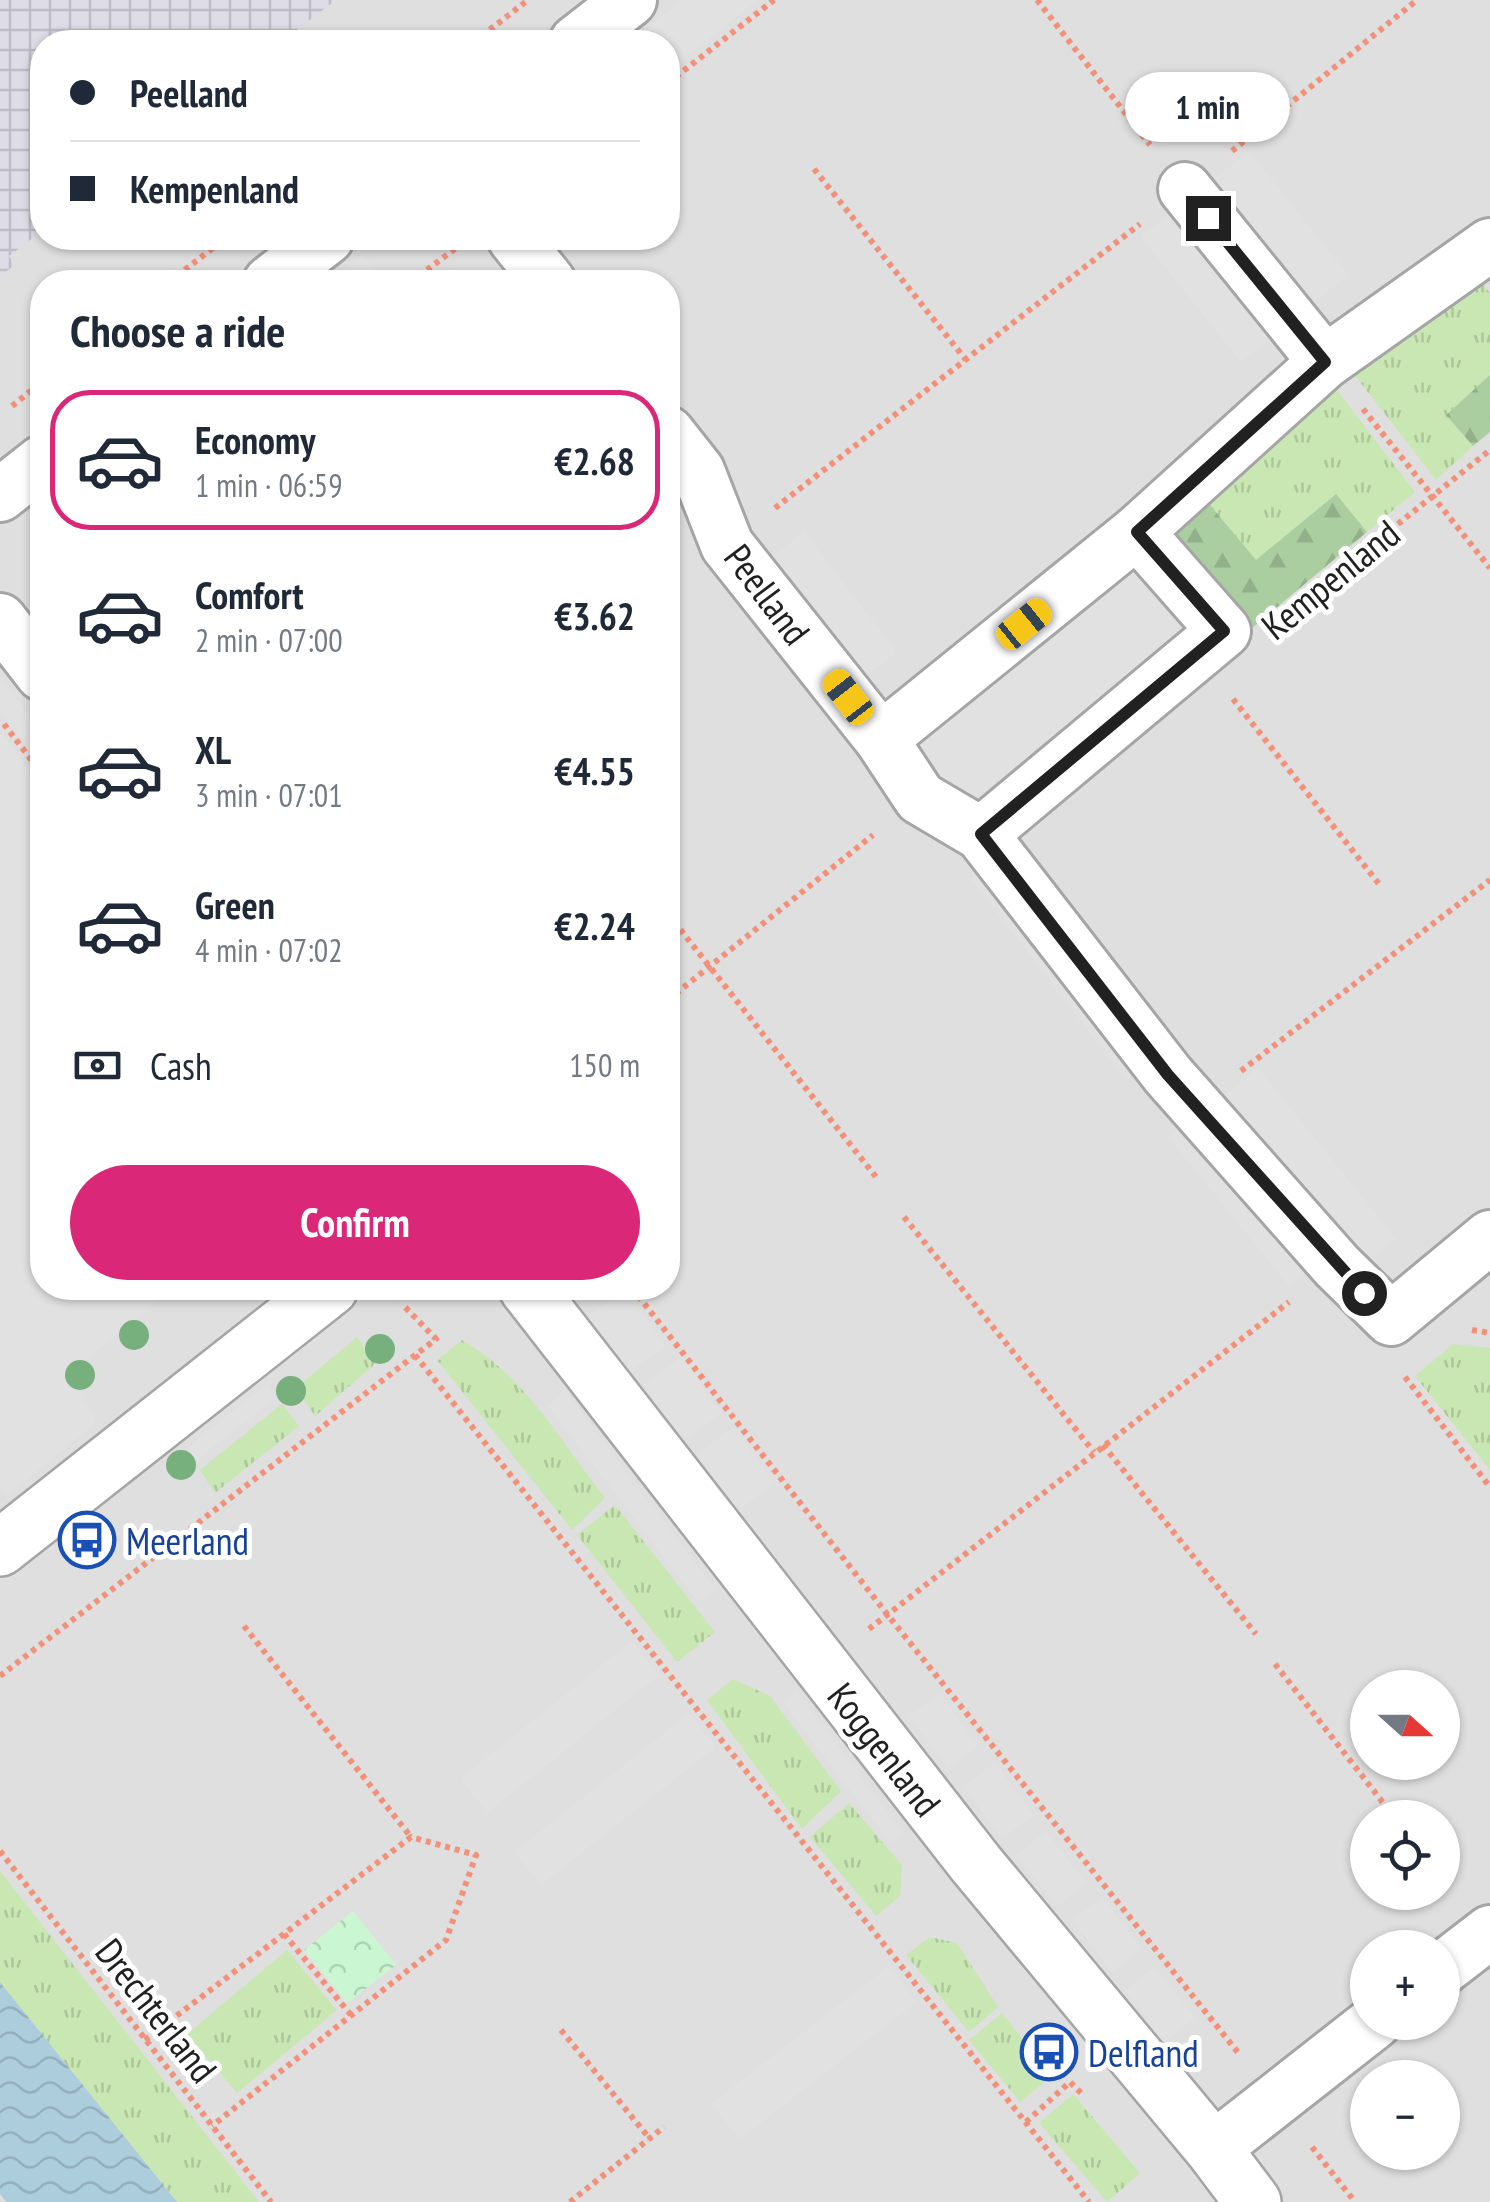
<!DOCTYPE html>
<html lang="en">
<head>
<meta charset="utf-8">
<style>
  :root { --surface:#fff; --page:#f6f6f7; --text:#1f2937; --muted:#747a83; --line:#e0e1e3; --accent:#db2777 }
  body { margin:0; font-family:"PT Sans Narrow",sans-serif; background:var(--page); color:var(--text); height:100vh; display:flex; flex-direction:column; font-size:38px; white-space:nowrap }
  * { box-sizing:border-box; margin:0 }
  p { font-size:32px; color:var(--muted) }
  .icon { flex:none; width:55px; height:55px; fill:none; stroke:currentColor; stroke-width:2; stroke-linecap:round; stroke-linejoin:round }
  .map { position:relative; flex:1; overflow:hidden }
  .side { position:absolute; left:30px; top:270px; width:650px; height:1030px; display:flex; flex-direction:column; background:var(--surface); border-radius:40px; box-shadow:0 2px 8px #0004 }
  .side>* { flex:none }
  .hud { position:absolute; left:30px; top:30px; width:650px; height:220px; border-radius:40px; box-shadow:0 2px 8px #0004; display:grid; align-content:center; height:220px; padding:0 40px; background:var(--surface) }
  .needle { width:65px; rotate:111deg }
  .tools { position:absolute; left:1350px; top:1670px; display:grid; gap:20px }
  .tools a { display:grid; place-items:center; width:110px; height:110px; border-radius:50%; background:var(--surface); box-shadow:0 2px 8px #0004; font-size:50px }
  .end { position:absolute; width:45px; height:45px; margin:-22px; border:12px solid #212121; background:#fff; box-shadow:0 0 0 5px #fff }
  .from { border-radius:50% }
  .bubble { position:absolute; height:70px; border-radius:35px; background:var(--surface); box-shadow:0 2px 8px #0004; font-size:32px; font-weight:700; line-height:70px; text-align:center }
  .car { position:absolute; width:30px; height:60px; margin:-30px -15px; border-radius:12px; box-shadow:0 0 8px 2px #0007; background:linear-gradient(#f5c518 24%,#345 0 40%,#f5c518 0 76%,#345 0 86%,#f5c518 0) }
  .hud b { display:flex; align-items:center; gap:35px; height:95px; font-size:38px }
  .hud b+b { border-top:2px solid var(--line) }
  .hud i { width:25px; height:25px; background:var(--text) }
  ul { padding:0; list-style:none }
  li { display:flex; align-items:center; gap:30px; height:140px; margin:0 20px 15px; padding:0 20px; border:5px solid transparent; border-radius:40px }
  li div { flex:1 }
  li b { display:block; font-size:38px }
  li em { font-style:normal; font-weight:700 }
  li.active { border-color:var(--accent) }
  li>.icon { width:90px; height:90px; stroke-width:1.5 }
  h2 { padding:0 40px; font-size:45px; line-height:120px }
  .pay { display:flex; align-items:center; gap:25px; height:110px; padding:0 40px; font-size:38px }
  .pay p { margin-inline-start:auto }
  .action { display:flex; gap:20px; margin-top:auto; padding:20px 40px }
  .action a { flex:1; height:115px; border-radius:60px; background:var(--accent); color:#fff; font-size:40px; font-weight:700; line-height:115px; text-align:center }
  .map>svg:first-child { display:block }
  .residential { fill:#dfdfdf; fill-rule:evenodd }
  .grass { fill:url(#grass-tufts) }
  .forest { fill:url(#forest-firs) }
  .park { fill:url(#park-crowns) }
  .parking { fill:#e1e1e1 }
  .plaza { fill:url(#plaza-grid) }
  .water { fill:url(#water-waves) }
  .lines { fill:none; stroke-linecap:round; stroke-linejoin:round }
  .minor-casing { stroke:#a5a5a5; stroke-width:58 }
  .tertiary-casing { stroke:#a5a5a5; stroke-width:60 }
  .path { stroke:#f29079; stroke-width:6; stroke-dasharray:5 5; stroke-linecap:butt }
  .minor { stroke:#fff; stroke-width:52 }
  .tertiary { stroke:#fff; stroke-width:55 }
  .tree { fill:#77b07d }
  .route { stroke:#212121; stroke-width:12 }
  .labels { text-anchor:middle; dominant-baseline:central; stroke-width:10; stroke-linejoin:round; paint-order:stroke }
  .street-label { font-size:38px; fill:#212121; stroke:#fff }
  .transit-label { font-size:38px; fill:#164399; stroke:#fff; text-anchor:start }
</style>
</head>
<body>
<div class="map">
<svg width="1490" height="2202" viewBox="0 0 1490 2202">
  <defs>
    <pattern id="grass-tufts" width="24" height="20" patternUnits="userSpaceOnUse" patternTransform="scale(2.5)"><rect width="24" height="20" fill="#c8e7b3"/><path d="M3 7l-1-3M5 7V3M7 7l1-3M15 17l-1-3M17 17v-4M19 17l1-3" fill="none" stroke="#acc69a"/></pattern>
    <pattern id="forest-firs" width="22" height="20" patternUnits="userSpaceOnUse" patternTransform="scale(2.5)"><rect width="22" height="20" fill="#aacea0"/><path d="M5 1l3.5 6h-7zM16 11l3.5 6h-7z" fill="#92b18a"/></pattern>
    <pattern id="park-crowns" width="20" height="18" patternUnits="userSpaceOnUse" patternTransform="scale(2.5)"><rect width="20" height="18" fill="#caf7d1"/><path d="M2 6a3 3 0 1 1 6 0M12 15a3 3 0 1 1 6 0" fill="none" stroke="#add3b3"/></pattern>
    <pattern id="plaza-grid" width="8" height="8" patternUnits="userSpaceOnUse" patternTransform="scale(2.5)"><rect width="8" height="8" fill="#dedde7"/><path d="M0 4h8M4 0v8" fill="none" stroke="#bebdc6"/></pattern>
    <pattern id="water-waves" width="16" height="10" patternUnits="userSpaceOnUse" patternTransform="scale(2.5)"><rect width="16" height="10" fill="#accddc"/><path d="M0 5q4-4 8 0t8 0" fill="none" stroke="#94b0bc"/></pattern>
  </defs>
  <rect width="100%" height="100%" fill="#f1efe9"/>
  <path class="residential" d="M0,0H1490V2202H0ZM42,42H668V238H42ZM42,282H668V1288H42ZM1368,1688H1442V1762H1368ZM1368,1818H1442V1892H1368ZM1368,1948H1442V2022H1368ZM1368,2078H1442V2152H1368Z"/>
  <g class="grass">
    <polygon points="1482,281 1490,294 1490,375 1446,415 1473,446 1436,480 1350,369 1399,331 1417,331"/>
    <polygon points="1333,385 1415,492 1367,532 1335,494 1256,561 1200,493"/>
    <polygon points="357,1337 376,1363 315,1416 296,1388"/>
    <path d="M462,1340C524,1375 562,1443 605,1498L572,1530L437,1360Z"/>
    <polygon points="1453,1344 1490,1348 1490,1470 1415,1376"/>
    <polygon points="282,1404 299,1426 215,1493 200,1470"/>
    <polygon points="615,1505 715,1632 677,1662 577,1535"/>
    <polygon points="733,1679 770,1696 841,1791 802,1829 707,1700"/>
    <polygon points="849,1803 902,1865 900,1896 876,1916 810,1837"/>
    <polygon points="0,1871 259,2202 177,2202 0,1982"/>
    <polygon points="930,1937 957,1943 998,2007 969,2032 906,1955"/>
    <polygon points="287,1950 337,2010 237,2093 187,2034"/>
    <polygon points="1002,2013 1052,2076 1020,2102 969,2040"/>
    <polygon points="1073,2094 1140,2173 1107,2202 1039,2123"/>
  </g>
  <g class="forest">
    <polygon points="1490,375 1490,432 1473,446 1446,415"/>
    <polygon points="1200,493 1256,560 1336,494 1367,532 1251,629 1170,533"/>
  </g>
  <polygon class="park" points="353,1911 396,1965 347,2003 304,1950"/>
  <g class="parking">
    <polygon points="683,0 758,0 668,71 668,42 628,42"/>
    <polygon points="1249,151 1348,275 1241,362 1141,237"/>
    <polygon points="363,254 384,282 325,282"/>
    <polygon points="804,531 897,652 859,682 766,562"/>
    <polygon points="1130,565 1188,638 961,816 904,744"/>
    <polygon points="0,678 42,731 42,768 0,712"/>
    <polygon points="0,732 42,786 42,1288 173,1288 68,1375 97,1422 6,1496 0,1487"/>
    <polygon points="985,865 1142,1068 1126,1080 969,877"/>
    <polygon points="1258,1068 1396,1239 1359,1268 1222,1097"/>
    <polygon points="1184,1124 1305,1274 1290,1287 1168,1137"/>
    <polygon points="625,1289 666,1346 628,1373 588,1317"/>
    <polygon points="681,1357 722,1414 683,1441 643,1385"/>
    <polygon points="267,1384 275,1398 195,1461 186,1449"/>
    <polygon points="565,1390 715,1589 699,1603 548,1406"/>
    <polygon points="734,1427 774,1483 737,1511 697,1454"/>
    <polygon points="632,1641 659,1675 488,1812 460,1779"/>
    <polygon points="796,1690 904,1834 891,1844 782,1701"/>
    <polygon points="940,1693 978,1746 948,1769 909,1716"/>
    <polygon points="689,1713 716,1747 541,1885 514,1852"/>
    <polygon points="995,1763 1034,1816 1002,1838 963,1786"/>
    <polygon points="1046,1831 1086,1883 1057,1907 1016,1855"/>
    <polygon points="1102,1897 1142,1949 1112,1972 1072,1920"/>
    <polygon points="889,1966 916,2002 740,2139 711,2104"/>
    <polygon points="1155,1966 1195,2018 1165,2042 1125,1990"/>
  </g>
  <polygon class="plaza" points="0,0 336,0 281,42 42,42 42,231 9,256 14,265 0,277"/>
  <polygon class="water" points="0,1982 177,2202 6,2202 0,2194"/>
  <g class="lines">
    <g class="minor-casing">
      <g id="minor">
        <polyline points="576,42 630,0"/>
        <polyline points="1185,189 1325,362"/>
        <polyline points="514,238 549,282"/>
        <polyline points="270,282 327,238"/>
        <polyline points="668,433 698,471 727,545 881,739 920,798 981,834 1168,1075 1337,1266 1391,1319 1490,1237"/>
        <polyline points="0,495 42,462"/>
        <polyline points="0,620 42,674"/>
        <polyline points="881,739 1137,532 1325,362 1490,245"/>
        <polyline points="981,834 1224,631 1137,532"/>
        <polyline points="1442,1969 1490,1932"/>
        <polyline points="1213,2149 1375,2022"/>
      </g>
    </g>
    <g class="tertiary-casing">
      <g id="tertiary">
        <polyline points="527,1288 976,1864 1213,2149 1253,2202"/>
        <polyline points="0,1548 330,1288"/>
      </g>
    </g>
    <g class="path">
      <polyline points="1037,0 1150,145"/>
      <polyline points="474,42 528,0"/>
      <polyline points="668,83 774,0"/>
      <polyline points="1232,151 1417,0"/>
      <polyline points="814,169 966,360"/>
      <polyline points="169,282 222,241"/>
      <polyline points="411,282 456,248"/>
      <polyline points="12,406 42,382"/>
      <polyline points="1363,409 1490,568"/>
      <polyline points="775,508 1140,224"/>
      <polyline points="1281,618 1490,450"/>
      <polyline points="1233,699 1379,884"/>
      <polyline points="4,724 42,774"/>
      <polyline points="668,914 876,1177"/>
      <polyline points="668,1000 873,835"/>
      <polyline points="1241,1071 1490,880"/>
      <polyline points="904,1217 1094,1452"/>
      <polyline points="632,1288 887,1614 1240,2055"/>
      <polyline points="1472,1330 1490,1333"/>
      <polyline points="415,1355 1089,2202"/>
      <polyline points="1405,1377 1490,1487"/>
      <polyline points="1103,1445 1256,1634"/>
      <polyline points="244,1626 411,1837"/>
      <polyline points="869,1629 1289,1302"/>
      <polyline points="1275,1664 1395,1818"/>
      <polyline points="0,1676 436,1339 404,1306"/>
      <polyline points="0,1851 271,2202"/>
      <polyline points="284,1934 351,2015"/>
      <polyline points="561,2030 650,2139"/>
      <polyline points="145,2040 411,1837 476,1855 446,1940 212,2126"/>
      <polyline points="1026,2122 1070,2082 1084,2096"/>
      <polyline points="1312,2147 1355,2202"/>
      <polyline points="570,2202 664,2127"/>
    </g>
    <use href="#minor" class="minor"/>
    <use href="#tertiary" class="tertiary"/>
  </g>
  <g class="tree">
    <circle cx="134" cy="1335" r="15"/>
    <circle cx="380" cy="1349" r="15"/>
    <circle cx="80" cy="1375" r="15"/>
    <circle cx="291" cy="1391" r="15"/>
    <circle cx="181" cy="1465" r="15"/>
  </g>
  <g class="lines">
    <polyline class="route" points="1208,218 1325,362 1137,532 1224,631 981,834 1168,1075 1364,1293"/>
  </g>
  <defs>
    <g id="bus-ring" transform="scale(2.875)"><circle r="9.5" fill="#fff" stroke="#1a4fb4" stroke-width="1.5"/><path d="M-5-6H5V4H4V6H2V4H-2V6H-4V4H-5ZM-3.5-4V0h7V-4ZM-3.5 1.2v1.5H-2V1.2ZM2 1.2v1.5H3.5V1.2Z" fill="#1a4fb4"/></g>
  </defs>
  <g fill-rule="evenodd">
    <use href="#bus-ring" x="87" y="1540"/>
    <use href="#bus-ring" x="1049" y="2052"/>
  </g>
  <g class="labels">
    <g class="street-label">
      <text transform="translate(1330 579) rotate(-39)">Kempenland</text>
      <text transform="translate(768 594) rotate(53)">Peelland</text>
      <text transform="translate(885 1749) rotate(52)">Koggenland</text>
      <text transform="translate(157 2010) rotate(52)">Drechterland</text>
    </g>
    <g class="transit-label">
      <text x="126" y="1540">Meerland</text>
      <text x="1088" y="2052">Delfland</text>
    </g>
  </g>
</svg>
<div class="tools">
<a><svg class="needle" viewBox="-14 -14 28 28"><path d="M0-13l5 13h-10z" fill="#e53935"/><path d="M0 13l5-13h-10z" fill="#747a83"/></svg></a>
<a><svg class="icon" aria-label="locate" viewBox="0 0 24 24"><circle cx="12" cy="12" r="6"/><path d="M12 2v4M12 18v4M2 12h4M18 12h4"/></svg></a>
<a>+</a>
<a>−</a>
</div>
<i class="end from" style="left:1364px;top:1293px"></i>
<i class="end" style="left:1208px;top:218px"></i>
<div class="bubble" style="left:1125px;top:72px;width:165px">1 min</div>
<i class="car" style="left:1024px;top:624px;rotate:51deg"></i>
<i class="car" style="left:848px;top:697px;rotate:322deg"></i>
<div class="hud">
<b><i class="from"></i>Peelland</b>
<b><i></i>Kempenland</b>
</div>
<section class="side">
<h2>Choose a ride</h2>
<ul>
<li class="active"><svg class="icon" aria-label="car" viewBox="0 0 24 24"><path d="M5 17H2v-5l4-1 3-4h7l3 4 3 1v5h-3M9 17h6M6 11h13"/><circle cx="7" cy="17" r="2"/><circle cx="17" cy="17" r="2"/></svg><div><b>Economy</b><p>1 min · 06:59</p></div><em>€2.68</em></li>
<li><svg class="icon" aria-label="car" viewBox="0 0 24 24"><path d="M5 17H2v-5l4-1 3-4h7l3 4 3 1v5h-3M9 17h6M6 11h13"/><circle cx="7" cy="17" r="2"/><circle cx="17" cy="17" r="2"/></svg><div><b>Comfort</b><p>2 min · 07:00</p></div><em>€3.62</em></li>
<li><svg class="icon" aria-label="car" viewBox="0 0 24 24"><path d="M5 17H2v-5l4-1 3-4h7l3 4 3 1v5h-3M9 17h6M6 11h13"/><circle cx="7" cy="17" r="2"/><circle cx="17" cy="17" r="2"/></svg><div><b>XL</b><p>3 min · 07:01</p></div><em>€4.55</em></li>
<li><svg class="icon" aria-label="car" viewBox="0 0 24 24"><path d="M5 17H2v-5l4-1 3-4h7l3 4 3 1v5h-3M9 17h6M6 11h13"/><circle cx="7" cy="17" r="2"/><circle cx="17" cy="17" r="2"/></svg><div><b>Green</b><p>4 min · 07:02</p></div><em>€2.24</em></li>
</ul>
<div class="pay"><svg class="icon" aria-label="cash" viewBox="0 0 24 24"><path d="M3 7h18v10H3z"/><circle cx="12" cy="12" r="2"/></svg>Cash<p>150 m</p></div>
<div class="action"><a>Confirm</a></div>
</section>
</div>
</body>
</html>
